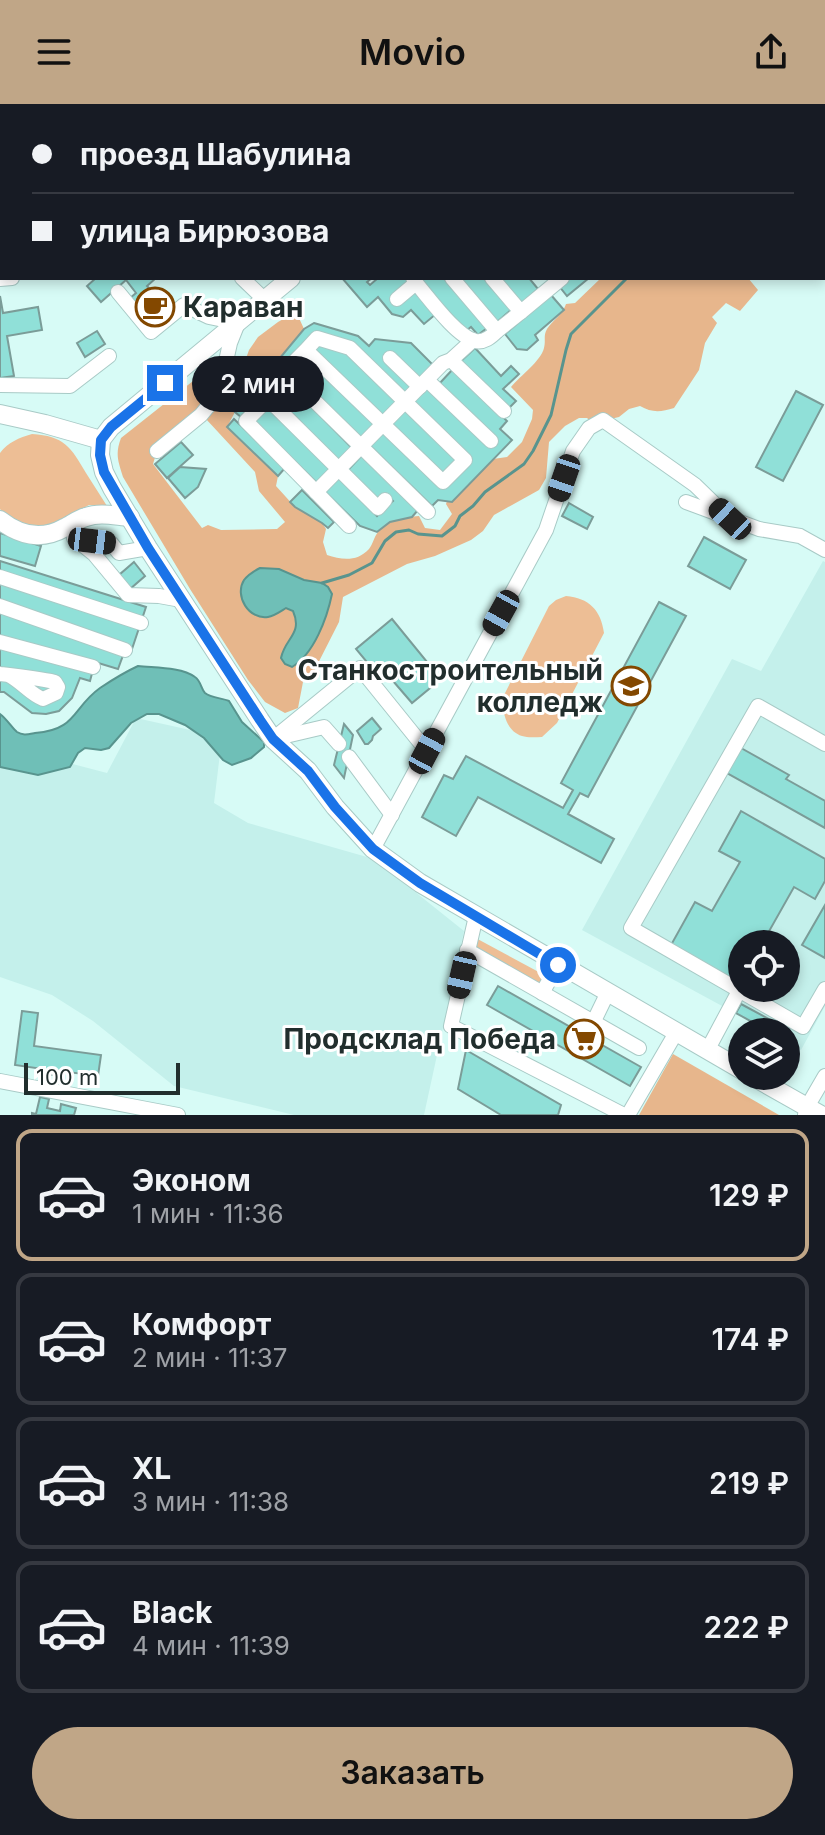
<!DOCTYPE html>
<html lang="ru">
<head>
<meta charset="utf-8">
<style>
  :root { --surface:#171b24; --page:#20242c; --text:#f1f3f6; --muted:#9ea1a6; --line:#363941; --accent:#c0a687 }
  body { margin:0; font-family:Inter,sans-serif; background:var(--page); color:var(--text); height:100vh; display:flex; flex-direction:column; font-size:30px; white-space:nowrap }
  * { box-sizing:border-box; margin:0 }
  p { font-size:26px; color:var(--muted) }
  .icon { flex:none; width:44px; height:44px; fill:none; stroke:currentColor; stroke-width:2; stroke-linecap:round; stroke-linejoin:round }
  .map { position:relative; height:1011px; overflow:hidden }
  .panel { display:flex; flex-direction:column; background:var(--surface); flex:1 }
  .panel>* { flex:none }
  .banner { position:absolute; left:0px; top:0px; width:826px; height:176px; box-shadow:0 4px 12px #0003; display:grid; align-content:center; height:176px; padding:0 32px; background:var(--surface) }
  .tools { position:absolute; left:728px; top:826px; display:grid; gap:16px }
  .tools a { display:grid; place-items:center; width:72px; height:72px; border-radius:50%; background:var(--surface); box-shadow:0 4px 12px #0003; font-size:40px }
  .scale { position:absolute; left:24px; bottom:20px; width:156px; box-sizing:border-box; padding-left:8px; border:4px solid #212e2d; border-top:0; font-size:22px; line-height:28px; white-space:nowrap; color:#212e2d; -webkit-text-stroke:6px #fff; paint-order:stroke }
  .end { position:absolute; width:36px; height:36px; margin:-18px; border:10px solid #1a73e8; background:#fff; box-shadow:0 0 0 4px #fff }
  .from { border-radius:50% }
  .bubble { position:absolute; height:56px; border-radius:28px; background:var(--surface); box-shadow:0 4px 12px #0003; font-size:26px; font-weight:600; line-height:56px; text-align:center }
  .car { position:absolute; width:24px; height:48px; margin:-24px -12px; border-radius:10px; box-shadow:0 0 6px 2px #0007; background:linear-gradient(#222 24%,#8ab4d8 0 40%,#222 0 76%,#8ab4d8 0 86%,#222 0) }
  .banner b { display:flex; align-items:center; gap:28px; height:76px; font-size:30px }
  .banner b+b { border-top:2px solid var(--line) }
  .banner i { width:20px; height:20px; background:var(--text) }
  ul { padding:14px 0 0; list-style:none }
  li { display:flex; align-items:center; gap:24px; height:132px; margin:0 16px 12px; padding:0 16px; border:4px solid var(--line); border-radius:16px }
  li div { flex:1 }
  li b { display:block; font-size:30px }
  li em { font-style:normal; font-weight:600 }
  li.selected { border-color:var(--accent) }
  li>.icon { width:72px; height:72px; stroke-width:1.5 }
  .primary-button { display:flex; gap:16px; margin-top:auto; padding:16px 32px }
  .primary-button a { flex:1; height:92px; border-radius:48px; background:var(--accent); color:#111; font-size:32px; font-weight:600; line-height:92px; text-align:center }
  header { display:flex; justify-content:space-between; align-items:center; height:104px; padding:0 32px; background:var(--accent); color:#111; font-size:36px; font-weight:600 }
  .map>svg:first-child { display:block }
  .built { fill:#c4f0eb; fill-rule:evenodd }
  .green { fill:#edbe95 }
  .forest { fill:#e7b68c; fill-rule:evenodd }
  .water { fill:#6fbfb7; stroke:#58948e; stroke-width:2 }
  .lines { fill:none; stroke-linecap:round; stroke-linejoin:round }
  .stream { stroke:#58948e; stroke-width:3 }
  .building { fill:#90e0d8; stroke:#7b9c98; stroke-width:2 }
  .minor-casing { stroke:#a8cac6; stroke-width:16 }
  .major-casing { stroke:#a8cac6; stroke-width:20 }
  .minor { stroke:#fff; stroke-width:14 }
  .major { stroke:#fff; stroke-width:18 }
  .route { stroke:#1a73e8; stroke-width:10 }
  .labels { text-anchor:middle; dominant-baseline:central; stroke-width:6; stroke-linejoin:round; paint-order:stroke }
  .poi-label { font-size:28px; font-weight:bold; fill:#212e2d; stroke:#fff; text-anchor:end }
</style>
</head>
<body>
<header><svg class="icon" aria-label="menu" viewBox="0 0 24 24"><path d="M4 6h16M4 12h16M4 18h16"/></svg>Movio<svg class="icon" aria-label="share" viewBox="0 0 24 24"><path d="M12 15V3M7 8l5-5 5 5M5 13v7h14v-7"/></svg></header>
<div class="map">
<svg width="825" height="1011" viewBox="0 0 825 1011">
  <rect width="100%" height="100%" fill="#d7fbf6"/>
  <g class="built">
    <path d="M823,457L825,458V902L801,946L786,937V928H770L582,826L732,555L761,567ZM742,840H786V884H742Z"/>
    <polygon points="136,614 222,633 214,699 248,719 374,755 464,827 424,1011 294,1011 174,982 93,917 52,891 0,873 0,641 107,669"/>
  </g>
  <g class="green">
    <path d="M32,330C64,332 71,343 86,369C93,380 100,391 107,402L89,401L50,422L34,423L19,420L6,412L0,405V349C8,338 19,334 32,330Z"/>
    <path d="M566,492C589,494 601,506 604,529L557,619L542,633C536,633 528,634 522,632C506,627 502,608 503,593L549,502L556,496Z"/>
    <polygon points="472,832 548,873 542,884 470,843"/>
  </g>
  <g class="forest">
    <path d="M601,174H748L758,186L740,207L726,199L712,213L717,219L705,239L699,266L674,304C661,308 652,309 640,302L629,305L619,313L593,319L587,314H579L565,322L549,338L546,374L539,386L494,411L483,427L471,436L435,452L407,460L343,493L339,518L309,577L303,578L298,604L285,609L265,598L248,576L190,485L123,373C118,357 115,350 121,334L212,262L223,267L221,282L243,263L249,246L258,233L278,218L292,210L299,214L304,225L235,308L227,323L278,372L276,382L295,403L322,419L326,425L323,438L327,451C342,456 357,458 369,445C373,440 374,433 378,428C387,416 405,413 419,412L425,424L440,426L452,410L446,400L447,397L493,355L507,353L522,338L532,315L533,306L511,283C520,272 541,257 544,244C546,236 543,232 547,225C553,216 563,210 566,200L575,199ZM206,315L255,368L259,387L285,418L277,425L221,426L208,421L202,424L153,360L157,347Z"/>
    <polygon points="673,950 779,1011 639,1011"/>
  </g>
  <g class="water">
    <path d="M260,464L279,465L304,476L322,479L328,483L332,490C327,514 314,550 292,563L285,560L281,554C285,534 303,530 293,507L286,504C281,507 274,512 268,513C249,516 234,492 244,476C248,471 254,467 260,464Z"/>
    <path d="M138,562C155,564 181,563 195,573C201,577 201,585 205,589C211,594 222,594 229,597L242,618L264,638V643L251,654L232,661L223,656L204,634L185,621L159,610H147L131,619L109,644L101,646L85,644L78,649L70,663L38,671L0,663V610C7,615 12,624 17,628C23,632 29,630 35,629C77,626 72,604 100,584C112,576 125,568 138,562Z"/>
  </g>
  <g class="lines">
    <g class="stream">
      <polyline points="824,19 825,18"/>
      <polyline points="322,479 349,471 372,459 385,437 396,428 409,426 418,430 442,432 455,422 460,412 473,402 485,388 524,360 533,347 551,311 566,246 571,230 627,174"/>
    </g>
  </g>
  <g class="building">
    <polygon points="96,174 156,174 147,182 171,208 155,222 130,194 136,189 126,176 101,198 87,182"/>
    <polygon points="342,174 372,174 367,178 370,181 378,174 408,174 415,186 436,210 424,220 411,206 403,213 392,210 378,193 367,203"/>
    <polygon points="418,174 444,174 487,224 478,231 471,223 466,227"/>
    <polygon points="459,174 484,174 511,206 496,219"/>
    <polygon points="497,174 529,174 538,185 520,201"/>
    <polygon points="569,174 589,174 567,192 559,182"/>
    <polygon points="551,191 564,206 535,231 538,236 527,246 517,245 505,230"/>
    <polygon points="0,192 3,209 38,203 42,226 7,232 14,272 0,274"/>
    <polygon points="314,219 358,232 369,242 375,235 411,239 435,263 407,293 353,241 311,231 241,313 235,308 304,225"/>
    <polygon points="97,227 105,240 85,253 77,239"/>
    <polygon points="321,239 344,247 398,299 384,313 314,246"/>
    <polygon points="475,244 501,272 511,262 519,270 503,285 516,297 508,305 461,257"/>
    <polygon points="307,253 376,321 362,335 293,268"/>
    <polygon points="453,265 507,317 500,325 512,336 452,398 438,396 432,402 369,341 383,326 443,384 471,355 412,298 428,282 439,280"/>
    <polygon points="287,278 352,344 338,358 273,292"/>
    <polygon points="796,287 823,301 783,377 756,363"/>
    <polygon points="267,302 331,364 317,379 253,316"/>
    <polygon points="405,305 458,356 443,371 391,320"/>
    <polygon points="234,315 285,364 278,372 227,323"/>
    <polygon points="181,338 193,351 167,374 155,360"/>
    <polygon points="362,351 418,406 412,413 390,418 377,428 360,422 325,388 339,374 377,412 393,397 386,390 379,397 348,366"/>
    <polygon points="180,363 206,365 198,383 185,394 168,374"/>
    <polygon points="302,386 334,418 328,424 322,419 295,403 290,398"/>
    <polygon points="569,399 593,413 587,425 562,412"/>
    <polygon points="0,429 41,442 35,462 0,452"/>
    <polygon points="704,433 746,456 730,485 688,462"/>
    <polygon points="0,457 146,503 131,548 125,546 118,565 95,558 90,577 80,574 72,594 59,607 46,610 32,609 4,588 0,588"/>
    <polygon points="134,458 145,472 130,485 119,471"/>
    <polygon points="659,498 686,512 588,693 580,689 568,710 614,735 601,759 478,693 456,732 422,713 444,671 453,675 466,652 563,704 573,686 561,679"/>
    <polygon points="392,515 441,575 412,599 387,570 381,575 356,545"/>
    <polygon points="372,614 381,625 373,632 372,636 368,640 365,640 357,627"/>
    <polygon points="344,620 353,631 344,674 334,661"/>
    <polygon points="741,644 789,671 786,675 825,697 825,724 727,669"/>
    <polygon points="741,707 825,755 825,777 815,795 794,783 768,829 791,842 786,850 786,840 742,840 742,881 671,841 695,798 712,807 740,758 719,747"/>
    <polygon points="825,801 825,854 802,841"/>
    <polygon points="498,882 641,963 630,982 487,901"/>
    <polygon points="741,900 789,926 786,932 786,928 770,928 736,909"/>
    <polygon points="22,907 38,909 34,942 101,951 98,972 53,966 52,971 43,970 43,965 15,961"/>
    <polygon points="466,946 561,1001 558,1011 501,1011 458,985"/>
    <polygon points="40,993 49,995 47,1004 60,1007 61,1000 76,1004 74,1011 32,1011 32,1009 36,1010"/>
  </g>
  <g class="lines">
    <g class="minor-casing">
      <g id="minor">
        <polyline points="593,0 595,2"/>
        <polyline points="677,0 688,1"/>
        <polyline points="699,0 700,2"/>
        <polyline points="83,2 85,0"/>
        <polyline points="145,2 147,0"/>
        <polyline points="271,2 273,0"/>
        <polyline points="618,2 620,0"/>
        <polyline points="742,2 742,0"/>
        <polyline points="0,148 2,148"/>
        <polyline points="242,174 265,196"/>
        <polyline points="452,174 497,227 521,208"/>
        <polyline points="492,174 521,208 562,174"/>
        <polyline points="0,175 12,174"/>
        <path d="M416,179C429,194 456,232 475,237C484,239 491,233 497,227"/>
        <polyline points="118,188 151,228 184,201 209,213 238,219 230,239 219,289 201,311 157,347"/>
        <polyline points="397,195 416,179 413,174"/>
        <polyline points="390,254 420,283"/>
        <polyline points="451,256 504,307"/>
        <polyline points="286,269 284,268 306,246 443,378 465,356 350,244 317,234 306,246"/>
        <polyline points="427,276 491,337"/>
        <polyline points="0,281 70,282 109,252"/>
        <polyline points="268,295 266,291 286,269 428,408"/>
        <polyline points="316,388 349,422"/>
        <polyline points="385,396 378,404 268,295 246,317 316,388 443,259 451,256 473,236"/>
        <polyline points="686,398 759,425 800,432 825,446"/>
        <polyline points="74,434 94,450 128,491 159,492 181,496"/>
        <polyline points="75,435 111,439 119,449 148,444"/>
        <polyline points="0,473 141,519"/>
        <polyline points="0,502 125,546"/>
        <polyline points="0,538 93,563"/>
        <path d="M0,570C18,572 37,574 55,578L58,583L56,589L43,595C30,590 21,577 8,571"/>
        <polyline points="277,634 324,623 339,640"/>
        <polyline points="273,635 360,564 427,647"/>
        <polyline points="825,640 758,602 631,824 803,923 825,885"/>
        <polyline points="349,653 392,711"/>
        <polyline points="373,745 546,426 573,347 589,324 603,316 695,381 730,415"/>
        <polyline points="476,812 451,922 624,1011"/>
        <polyline points="467,846 639,944"/>
        <polyline points="542,889 558,861"/>
        <polyline points="593,919 608,888"/>
        <polyline points="708,945 739,887"/>
        <polyline points="0,977 178,1011"/>
        <polyline points="628,1011 677,927"/>
        <polyline points="805,1011 807,1003 825,972"/>
      </g>
    </g>
    <g class="major-casing">
      <g id="major">
        <polyline points="375,0 377,2"/>
        <polyline points="499,2 501,0"/>
        <polyline points="0,310 45,320 101,336"/>
        <polyline points="101,336 100,351 104,368 112,384 148,444 260,616 273,635 308,667 335,703 373,745 420,779 742,966"/>
        <polyline points="101,336 111,323 291,174"/>
        <path d="M0,416C19,431 41,437 64,424C71,421 78,415 86,413C100,408 115,412 130,413"/>
        <polyline points="752,972 821,1011"/>
      </g>
    </g>
    <use href="#minor" class="minor"/>
    <use href="#major" class="major"/>
  </g>
  <g class="lines">
    <polyline class="route" points="165,279 111,323 101,336 100,351 104,368 148,444 260,616 273,635 308,667 335,703 373,745 420,779 558,861"/>
  </g>
  <defs>
    <g id="cafe-ring" transform="scale(2)"><circle r="9.5" fill="#fff" stroke="#834800" stroke-width="1.5"/><path d="M-5.5-4.5H6V0H3Q3 3.5 0 3.5H-2.5Q-5.5 3.5-5.5 0ZM3-3.2v2h1.7v-2ZM-6 4.5H4V6H-6Z" fill="#834800"/></g>
    <g id="university-ring" transform="scale(2)"><circle r="9.5" fill="#fff" stroke="#834800" stroke-width="1.5"/><path d="M0-5L7-2L0 1L-7-2ZM-4 1L0 2.5L4 1V4Q0 6-4 4Z" fill="#834800"/></g>
    <g id="supermarket-ring" transform="scale(2)"><circle r="9.5" fill="#fff" stroke="#834800" stroke-width="1.5"/><path d="M-6-5.5h2.5l.6 2H6L4.5 2H-2.5L-4.4-4H-6ZM-1.5 3.2a1.3 1.3 0 1 0 .1 0ZM3 3.2a1.3 1.3 0 1 0 .1 0Z" fill="#834800"/></g>
  </defs>
  <g fill-rule="evenodd">
    <use href="#cafe-ring" x="155" y="203"/>
    <use href="#university-ring" x="631" y="582"/>
    <use href="#supermarket-ring" x="584" y="935"/>
  </g>
  <g class="labels">
    <g class="poi-label">
      <text x="183" y="203" text-anchor="start">Караван</text>
      <text x="603" y="566">Станкостроительный<tspan x="603" dy="32">колледж</tspan></text>
      <text x="556" y="935">Продсклад Победа</text>
    </g>
  </g>
</svg>
<div class="tools">
<a><svg class="icon" aria-label="locate" viewBox="0 0 24 24"><circle cx="12" cy="12" r="6"/><path d="M12 2v4M12 18v4M2 12h4M18 12h4"/></svg></a>
<a><svg class="icon" aria-label="layers" viewBox="0 0 24 24"><path d="M12 4l9 5-9 5-9-5zM3 14l9 5 9-5"/></svg></a>
</div>
<div class="scale">100 m</div>
<i class="end from" style="left:558px;top:861px"></i>
<i class="end" style="left:165px;top:279px"></i>
<div class="bubble" style="left:192px;top:252px;width:132px">2 мин</div>
<i class="car" style="left:564px;top:374px;rotate:199deg"></i>
<i class="car" style="left:730px;top:415px;rotate:313deg"></i>
<i class="car" style="left:92px;top:437px;rotate:97deg"></i>
<i class="car" style="left:501px;top:509px;rotate:209deg"></i>
<i class="car" style="left:427px;top:647px;rotate:28deg"></i>
<i class="car" style="left:462px;top:871px;rotate:193deg"></i>
<div class="banner">
<b><i class="from"></i>проезд Шабулина</b>
<b><i></i>улица Бирюзова</b>
</div>
</div>
<section class="panel">
<ul>
<li class="selected"><svg class="icon" aria-label="car" viewBox="0 0 24 24"><path d="M5 17H2v-5l4-1 3-4h7l3 4 3 1v5h-3M9 17h6M6 11h13"/><circle cx="7" cy="17" r="2"/><circle cx="17" cy="17" r="2"/></svg><div><b>Эконом</b><p>1 мин · 11:36</p></div><em>129 ₽</em></li>
<li><svg class="icon" aria-label="car" viewBox="0 0 24 24"><path d="M5 17H2v-5l4-1 3-4h7l3 4 3 1v5h-3M9 17h6M6 11h13"/><circle cx="7" cy="17" r="2"/><circle cx="17" cy="17" r="2"/></svg><div><b>Комфорт</b><p>2 мин · 11:37</p></div><em>174 ₽</em></li>
<li><svg class="icon" aria-label="car" viewBox="0 0 24 24"><path d="M5 17H2v-5l4-1 3-4h7l3 4 3 1v5h-3M9 17h6M6 11h13"/><circle cx="7" cy="17" r="2"/><circle cx="17" cy="17" r="2"/></svg><div><b>XL</b><p>3 мин · 11:38</p></div><em>219 ₽</em></li>
<li><svg class="icon" aria-label="car" viewBox="0 0 24 24"><path d="M5 17H2v-5l4-1 3-4h7l3 4 3 1v5h-3M9 17h6M6 11h13"/><circle cx="7" cy="17" r="2"/><circle cx="17" cy="17" r="2"/></svg><div><b>Black</b><p>4 мин · 11:39</p></div><em>222 ₽</em></li>
</ul>
<div class="primary-button"><a>Заказать</a></div>
</section>
</body>
</html>
